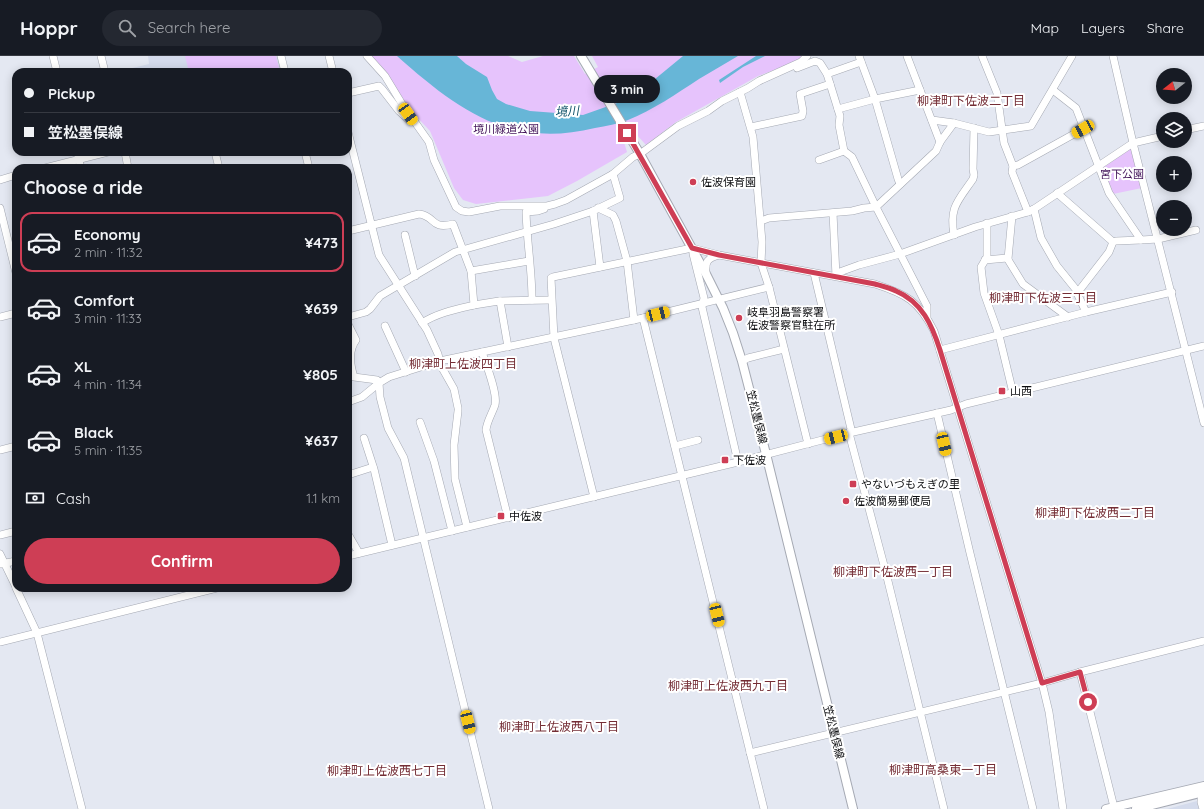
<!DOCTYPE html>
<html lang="en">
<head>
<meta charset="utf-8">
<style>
  :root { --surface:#171b24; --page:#242831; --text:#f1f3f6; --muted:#9ea1a6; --line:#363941; --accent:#ce3e55 }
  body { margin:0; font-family:Quicksand,"Noto Sans JP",sans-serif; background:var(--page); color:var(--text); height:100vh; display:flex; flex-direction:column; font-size:15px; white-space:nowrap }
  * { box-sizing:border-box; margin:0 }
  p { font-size:13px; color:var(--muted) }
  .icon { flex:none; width:22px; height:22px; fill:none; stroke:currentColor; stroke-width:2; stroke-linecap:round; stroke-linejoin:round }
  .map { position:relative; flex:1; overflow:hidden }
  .drawer { position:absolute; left:12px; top:108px; width:340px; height:428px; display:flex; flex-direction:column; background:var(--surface); border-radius:12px; box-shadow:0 2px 10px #0003 }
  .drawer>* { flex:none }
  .banner { position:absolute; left:12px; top:12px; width:340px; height:88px; border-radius:12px; box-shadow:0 2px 10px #0003; display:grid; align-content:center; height:88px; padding:0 12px; background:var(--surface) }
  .needle { width:26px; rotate:253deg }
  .buttons { position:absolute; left:1156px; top:12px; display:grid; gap:8px }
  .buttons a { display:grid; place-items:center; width:36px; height:36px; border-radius:50%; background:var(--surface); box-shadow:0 2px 10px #0003; font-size:20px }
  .end { position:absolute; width:18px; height:18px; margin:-9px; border:5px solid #ce3e55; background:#fff; box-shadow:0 0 0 2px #fff }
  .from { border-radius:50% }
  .bubble { position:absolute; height:28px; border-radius:14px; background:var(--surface); box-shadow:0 2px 10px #0003; font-size:13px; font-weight:700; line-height:28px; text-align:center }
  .car { position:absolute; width:12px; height:24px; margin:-12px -6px; border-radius:5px; box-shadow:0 0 3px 1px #0007; background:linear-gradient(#f5c518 24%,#345 0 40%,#f5c518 0 76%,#345 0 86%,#f5c518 0) }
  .banner b { display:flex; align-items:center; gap:14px; height:38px; font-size:15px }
  .banner b+b { border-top:1px solid var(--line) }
  .banner i { width:10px; height:10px; background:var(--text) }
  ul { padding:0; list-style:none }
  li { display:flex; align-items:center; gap:12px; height:60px; margin:0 8px 6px; padding:0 4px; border:2px solid transparent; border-radius:12px }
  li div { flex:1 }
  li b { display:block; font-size:15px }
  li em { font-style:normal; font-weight:700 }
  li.current { border-color:var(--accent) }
  li>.icon { width:36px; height:36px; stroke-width:1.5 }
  h2 { padding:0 12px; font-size:18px; line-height:48px }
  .pay { display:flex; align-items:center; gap:10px; height:44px; padding:0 12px; font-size:15px }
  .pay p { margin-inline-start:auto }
  .cta { display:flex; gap:8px; margin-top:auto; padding:8px 12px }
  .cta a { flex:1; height:46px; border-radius:24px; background:var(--accent); color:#fff; font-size:16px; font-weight:700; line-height:46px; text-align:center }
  header { display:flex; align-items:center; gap:24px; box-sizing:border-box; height:56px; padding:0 20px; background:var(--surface); border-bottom:1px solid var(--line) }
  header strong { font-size:19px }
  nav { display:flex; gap:22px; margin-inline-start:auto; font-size:14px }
  .search { width:280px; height:36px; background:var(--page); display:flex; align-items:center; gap:10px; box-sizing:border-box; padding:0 14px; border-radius:22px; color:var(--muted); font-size:15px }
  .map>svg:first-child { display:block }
  .built { fill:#d4dbec }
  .green { fill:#e6c3fc }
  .water { fill:#67b6d7 }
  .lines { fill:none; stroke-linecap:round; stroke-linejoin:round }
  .minor-casing { stroke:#a5a9b3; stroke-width:8 }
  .major-casing { stroke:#a5a9b3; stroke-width:10 }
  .minor { stroke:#fff; stroke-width:7 }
  .major { stroke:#fff; stroke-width:8 }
  .route { stroke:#ce3e55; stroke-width:5 }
  .poi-dot { fill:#ce3e55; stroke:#fff; stroke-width:1.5 }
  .labels { text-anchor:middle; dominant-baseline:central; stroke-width:4; stroke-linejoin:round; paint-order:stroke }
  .park-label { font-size:11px; fill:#43155a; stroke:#fff }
  .poi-label { font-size:11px; fill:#0d0e11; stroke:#fff; text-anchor:start }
  .street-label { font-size:11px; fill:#0d0e11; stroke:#fff }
  .neighbourhood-label { font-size:12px; fill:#742d35; stroke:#fff }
  .water-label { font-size:12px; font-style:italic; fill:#0d5067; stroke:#fff }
</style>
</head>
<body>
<header>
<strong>Hoppr</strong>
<div class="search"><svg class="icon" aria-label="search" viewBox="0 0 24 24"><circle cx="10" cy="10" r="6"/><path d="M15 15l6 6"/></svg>Search here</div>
<nav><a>Map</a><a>Layers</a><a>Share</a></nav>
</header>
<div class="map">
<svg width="1204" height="753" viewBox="0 0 1204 753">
  <rect width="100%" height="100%" fill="#e4e8f2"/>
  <g class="built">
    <polygon points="148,0 280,0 284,16 116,16 149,8"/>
    <polygon points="1197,745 1199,753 1167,753"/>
  </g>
  <g class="green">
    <polygon points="185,0 276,0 280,16 189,16"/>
    <polygon points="370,0 508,0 522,6 543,0 574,0 585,18 598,11 592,0 802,0 796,6 758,20 676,66 646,89 636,78 623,83 627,96 577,125 548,140 476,148 463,144 454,132 430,75 414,58"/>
    <polygon points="1132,91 1142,132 1113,138 1103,112"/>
  </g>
  <g class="water">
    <path d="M397,0H457L466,8L487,21L492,34L497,43L506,48L530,55L583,59L617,47L630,39L649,28L683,0H738C725,8 712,15 699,23C676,38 653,54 628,64C618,68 606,70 595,72C510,93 458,54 397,0Z"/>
    <polygon points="756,0 765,0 743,11 720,27 719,24"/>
  </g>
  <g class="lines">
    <g class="minor-casing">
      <g id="minor">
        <polyline points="53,0 57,16"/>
        <polyline points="101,0 105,16"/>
        <polyline points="281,0 285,16"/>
        <polyline points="329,0 333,16"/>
        <polyline points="367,0 385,20 402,48 429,86 434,104 456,151 462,155 469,156 500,150 547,150 555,148 566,144 613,118 633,101 640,98 678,70 708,55 722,45 748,32 759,25 801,6 807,0"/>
        <polyline points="859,0 875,43 898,123 900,128"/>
        <polyline points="907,0 940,86"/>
        <polyline points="982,0 997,37 1004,87 1013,110 1012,116 1028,156"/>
        <polyline points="1113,0 1133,87 1204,367"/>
        <polyline points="797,12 815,5 820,7 827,18 840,60 839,69 844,95 852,101 876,151 927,250 927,261"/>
        <polyline points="827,18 861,6"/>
        <polyline points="1053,34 1076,52 1109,137 1141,184 1158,183 1196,174"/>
        <polyline points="740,36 753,81 762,186 761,207 769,231 808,388"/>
        <polyline points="348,37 379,30 382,33 399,55 409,64"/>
        <polyline points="838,53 875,43 920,34"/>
        <polyline points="954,67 989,76 1031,70 1072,0"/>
        <polyline points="751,71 802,60 803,55 800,38 830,28"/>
        <polyline points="1185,74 1204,70"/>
        <polyline points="348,76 379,199 427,274 438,298 441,310 454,333 458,352"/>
        <polyline points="77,96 81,112"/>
        <polyline points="125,96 128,112"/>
        <polyline points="215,96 219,112"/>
        <polyline points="305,96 309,112"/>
        <polyline points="819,104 844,95"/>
        <polyline points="1013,110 1018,109 1083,73"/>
        <polyline points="45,112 108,96"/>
        <polyline points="0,124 16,119"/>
        <polyline points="1057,137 1113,186"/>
        <polyline points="0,152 16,217"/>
        <polyline points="598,152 613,159 616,165 627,205 634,264"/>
        <polyline points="1034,153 1041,182 1057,210 1078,236"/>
        <polyline points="593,155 600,211"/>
        <polyline points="833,157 836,220"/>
        <polyline points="761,165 769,162 852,155 864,152 876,151 936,95 940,86 954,67 932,64"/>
        <polyline points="987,167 987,201 981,211 984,237 999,279 1013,337"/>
        <path d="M348,175L419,158C436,160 430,174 453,168L471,215L474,249C457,253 437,257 422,267"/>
        <polyline points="405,179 415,220"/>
        <path d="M954,179C949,151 958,145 973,123L974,119L973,113L974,72"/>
        <polyline points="693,198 704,242 702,251 738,406"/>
        <polyline points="1008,203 1012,160"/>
        <polyline points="985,204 1007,202 1023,228 1068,261"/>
        <polyline points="471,215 529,205"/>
        <path d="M706,217C705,206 707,202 719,199"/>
        <polyline points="814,217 851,373 849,377 886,517 944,753"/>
        <polyline points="837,217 859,209 900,198 975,171 1028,156 1034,153 1133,87 1163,80"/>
        <path d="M532,244C532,215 527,186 526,156L538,155L544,153"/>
        <polyline points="500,245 508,291"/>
        <polyline points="474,249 499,245 551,244"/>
        <polyline points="1086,256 1078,239 1078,236 1109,196 1113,186 1116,185 1141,184"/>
        <polyline points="0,261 16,257"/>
        <polyline points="348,261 366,256 370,253 380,240 455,196 554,168 593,155 620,142 613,118"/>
        <polyline points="643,262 764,753"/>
        <path d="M348,268L356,284C348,295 350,308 354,321L377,324L379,327L380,341L388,372L404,402L489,753"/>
        <polyline points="385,270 406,316"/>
        <polyline points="940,294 1086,256 1172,236"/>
        <path d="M482,296C486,308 498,338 495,349C492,358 487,365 486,374L508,462"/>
        <polyline points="742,305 748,302 784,293"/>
        <polyline points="348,346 362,341 379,327 389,321 440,305 643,262 769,231"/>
        <polyline points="458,355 454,389 455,423 467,471"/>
        <polyline points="937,357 970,497 1033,753"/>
        <polyline points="420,366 434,405 452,475"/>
        <polyline points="364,382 374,413 392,489"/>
        <polyline points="675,390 698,384"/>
        <polyline points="0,394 16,390"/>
        <polyline points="348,419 373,411"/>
        <path d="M594,441L554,282L551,222L553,221L692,192L719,199L875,228C906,238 919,245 934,275L1042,627L1049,656L1063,753"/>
        <polyline points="348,478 359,497"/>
        <polyline points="0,479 16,475"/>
        <polyline points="0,498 16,531"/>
        <polyline points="348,500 738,406 849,377 951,354 966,348 1204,290"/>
        <polyline points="1,508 16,505"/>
        <polyline points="16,532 37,577 82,753"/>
        <polyline points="0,586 217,532"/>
        <polyline points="1080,616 1114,751"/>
        <polyline points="750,697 1042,627 1080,616 1204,585"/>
        <polyline points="1202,732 1201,746 1203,753"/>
      </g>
    </g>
    <g class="major-casing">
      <g id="major">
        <polyline points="581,0 640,98 706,218 723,252 733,277 742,305 766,398 853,753"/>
        <polyline points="1106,753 1204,730"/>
        <polyline points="1136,753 1204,736"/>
      </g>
    </g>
    <use href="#minor" class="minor"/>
    <use href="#major" class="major"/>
  </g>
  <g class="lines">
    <path class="route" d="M627,77L692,192L719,199L875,228C882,230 890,232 896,235C922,246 932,269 940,294L1042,627L1080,616L1088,646"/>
  </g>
  <g class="poi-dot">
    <circle cx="693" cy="126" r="4"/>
    <circle cx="739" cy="262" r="4"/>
    <rect x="998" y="331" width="8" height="8" rx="2"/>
    <rect x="721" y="400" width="8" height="8" rx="2"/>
    <rect x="849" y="424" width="8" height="8" rx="2"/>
    <circle cx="846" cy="445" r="4"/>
    <rect x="497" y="456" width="8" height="8" rx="2"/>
  </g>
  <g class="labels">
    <g class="park-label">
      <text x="506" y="73">境川緑道公園</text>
      <text x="1122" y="118">宮下公園</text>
    </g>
    <g class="poi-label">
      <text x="701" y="126">佐波保育園</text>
      <text x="747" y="256">岐阜羽島警察署<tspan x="747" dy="13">佐波警察官駐在所</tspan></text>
      <text x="1010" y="335">山西</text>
      <text x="733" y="404">下佐波</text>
      <text x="861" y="428">やないづもえぎの里</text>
      <text x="854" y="445">佐波簡易郵便局</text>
      <text x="509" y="460">中佐波</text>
    </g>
    <g class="street-label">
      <text transform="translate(757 361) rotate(76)">笠松墨俣線</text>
      <text transform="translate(834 676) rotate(76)">笠松墨俣線</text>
    </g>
    <g class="neighbourhood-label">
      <text x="971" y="44">柳津町下佐波二丁目</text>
      <text x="1043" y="241">柳津町下佐波三丁目</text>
      <text x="463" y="307">柳津町上佐波四丁目</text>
      <text x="1095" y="456">柳津町下佐波西二丁目</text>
      <text x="893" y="515">柳津町下佐波西一丁目</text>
      <text x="728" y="629">柳津町上佐波西九丁目</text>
      <text x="559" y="670">柳津町上佐波西八丁目</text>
      <text x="943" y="713">柳津町高桑東一丁目</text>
      <text x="387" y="714">柳津町上佐波西七丁目</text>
    </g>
    <g class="water-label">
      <text transform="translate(567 55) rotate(-4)">境川</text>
    </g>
  </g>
</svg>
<div class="buttons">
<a><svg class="needle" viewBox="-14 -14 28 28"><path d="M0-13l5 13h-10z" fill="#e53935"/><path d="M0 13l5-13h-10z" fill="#9ea1a6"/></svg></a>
<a><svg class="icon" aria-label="layers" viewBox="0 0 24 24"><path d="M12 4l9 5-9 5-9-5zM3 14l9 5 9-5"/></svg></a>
<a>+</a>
<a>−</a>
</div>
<i class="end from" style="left:1088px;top:646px"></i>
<i class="end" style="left:627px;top:77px"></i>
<div class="bubble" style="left:594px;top:19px;width:66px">3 min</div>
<i class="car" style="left:408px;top:58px;rotate:145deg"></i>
<i class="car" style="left:1083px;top:73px;rotate:241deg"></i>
<i class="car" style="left:658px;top:258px;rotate:76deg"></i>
<i class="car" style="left:836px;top:381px;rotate:256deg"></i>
<i class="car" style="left:944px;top:388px;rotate:167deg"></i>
<i class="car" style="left:717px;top:559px;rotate:166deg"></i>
<i class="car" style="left:468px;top:666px;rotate:166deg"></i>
<div class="banner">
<b><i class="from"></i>Pickup</b>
<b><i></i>笠松墨俣線</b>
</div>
<section class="drawer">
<h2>Choose a ride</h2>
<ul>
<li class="current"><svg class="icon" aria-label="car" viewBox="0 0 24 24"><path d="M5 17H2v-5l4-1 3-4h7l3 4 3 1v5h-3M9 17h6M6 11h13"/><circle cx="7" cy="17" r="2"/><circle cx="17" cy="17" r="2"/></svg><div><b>Economy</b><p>2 min · 11:32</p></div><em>¥473</em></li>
<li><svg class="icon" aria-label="car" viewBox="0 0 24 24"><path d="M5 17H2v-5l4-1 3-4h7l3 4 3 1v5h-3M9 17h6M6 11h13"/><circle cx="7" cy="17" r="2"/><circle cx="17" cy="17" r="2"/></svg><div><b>Comfort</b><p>3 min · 11:33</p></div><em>¥639</em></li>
<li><svg class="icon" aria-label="car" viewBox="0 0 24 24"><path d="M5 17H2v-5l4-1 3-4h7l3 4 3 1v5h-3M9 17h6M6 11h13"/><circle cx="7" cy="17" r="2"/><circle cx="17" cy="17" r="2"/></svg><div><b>XL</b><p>4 min · 11:34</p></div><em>¥805</em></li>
<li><svg class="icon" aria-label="car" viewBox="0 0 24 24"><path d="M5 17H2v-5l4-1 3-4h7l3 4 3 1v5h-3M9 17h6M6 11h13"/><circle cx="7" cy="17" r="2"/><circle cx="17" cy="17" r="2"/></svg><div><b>Black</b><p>5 min · 11:35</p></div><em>¥637</em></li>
</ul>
<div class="pay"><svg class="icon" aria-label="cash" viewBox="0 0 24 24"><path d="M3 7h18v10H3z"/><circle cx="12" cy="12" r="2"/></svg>Cash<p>1.1 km</p></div>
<div class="cta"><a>Confirm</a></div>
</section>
</div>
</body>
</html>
